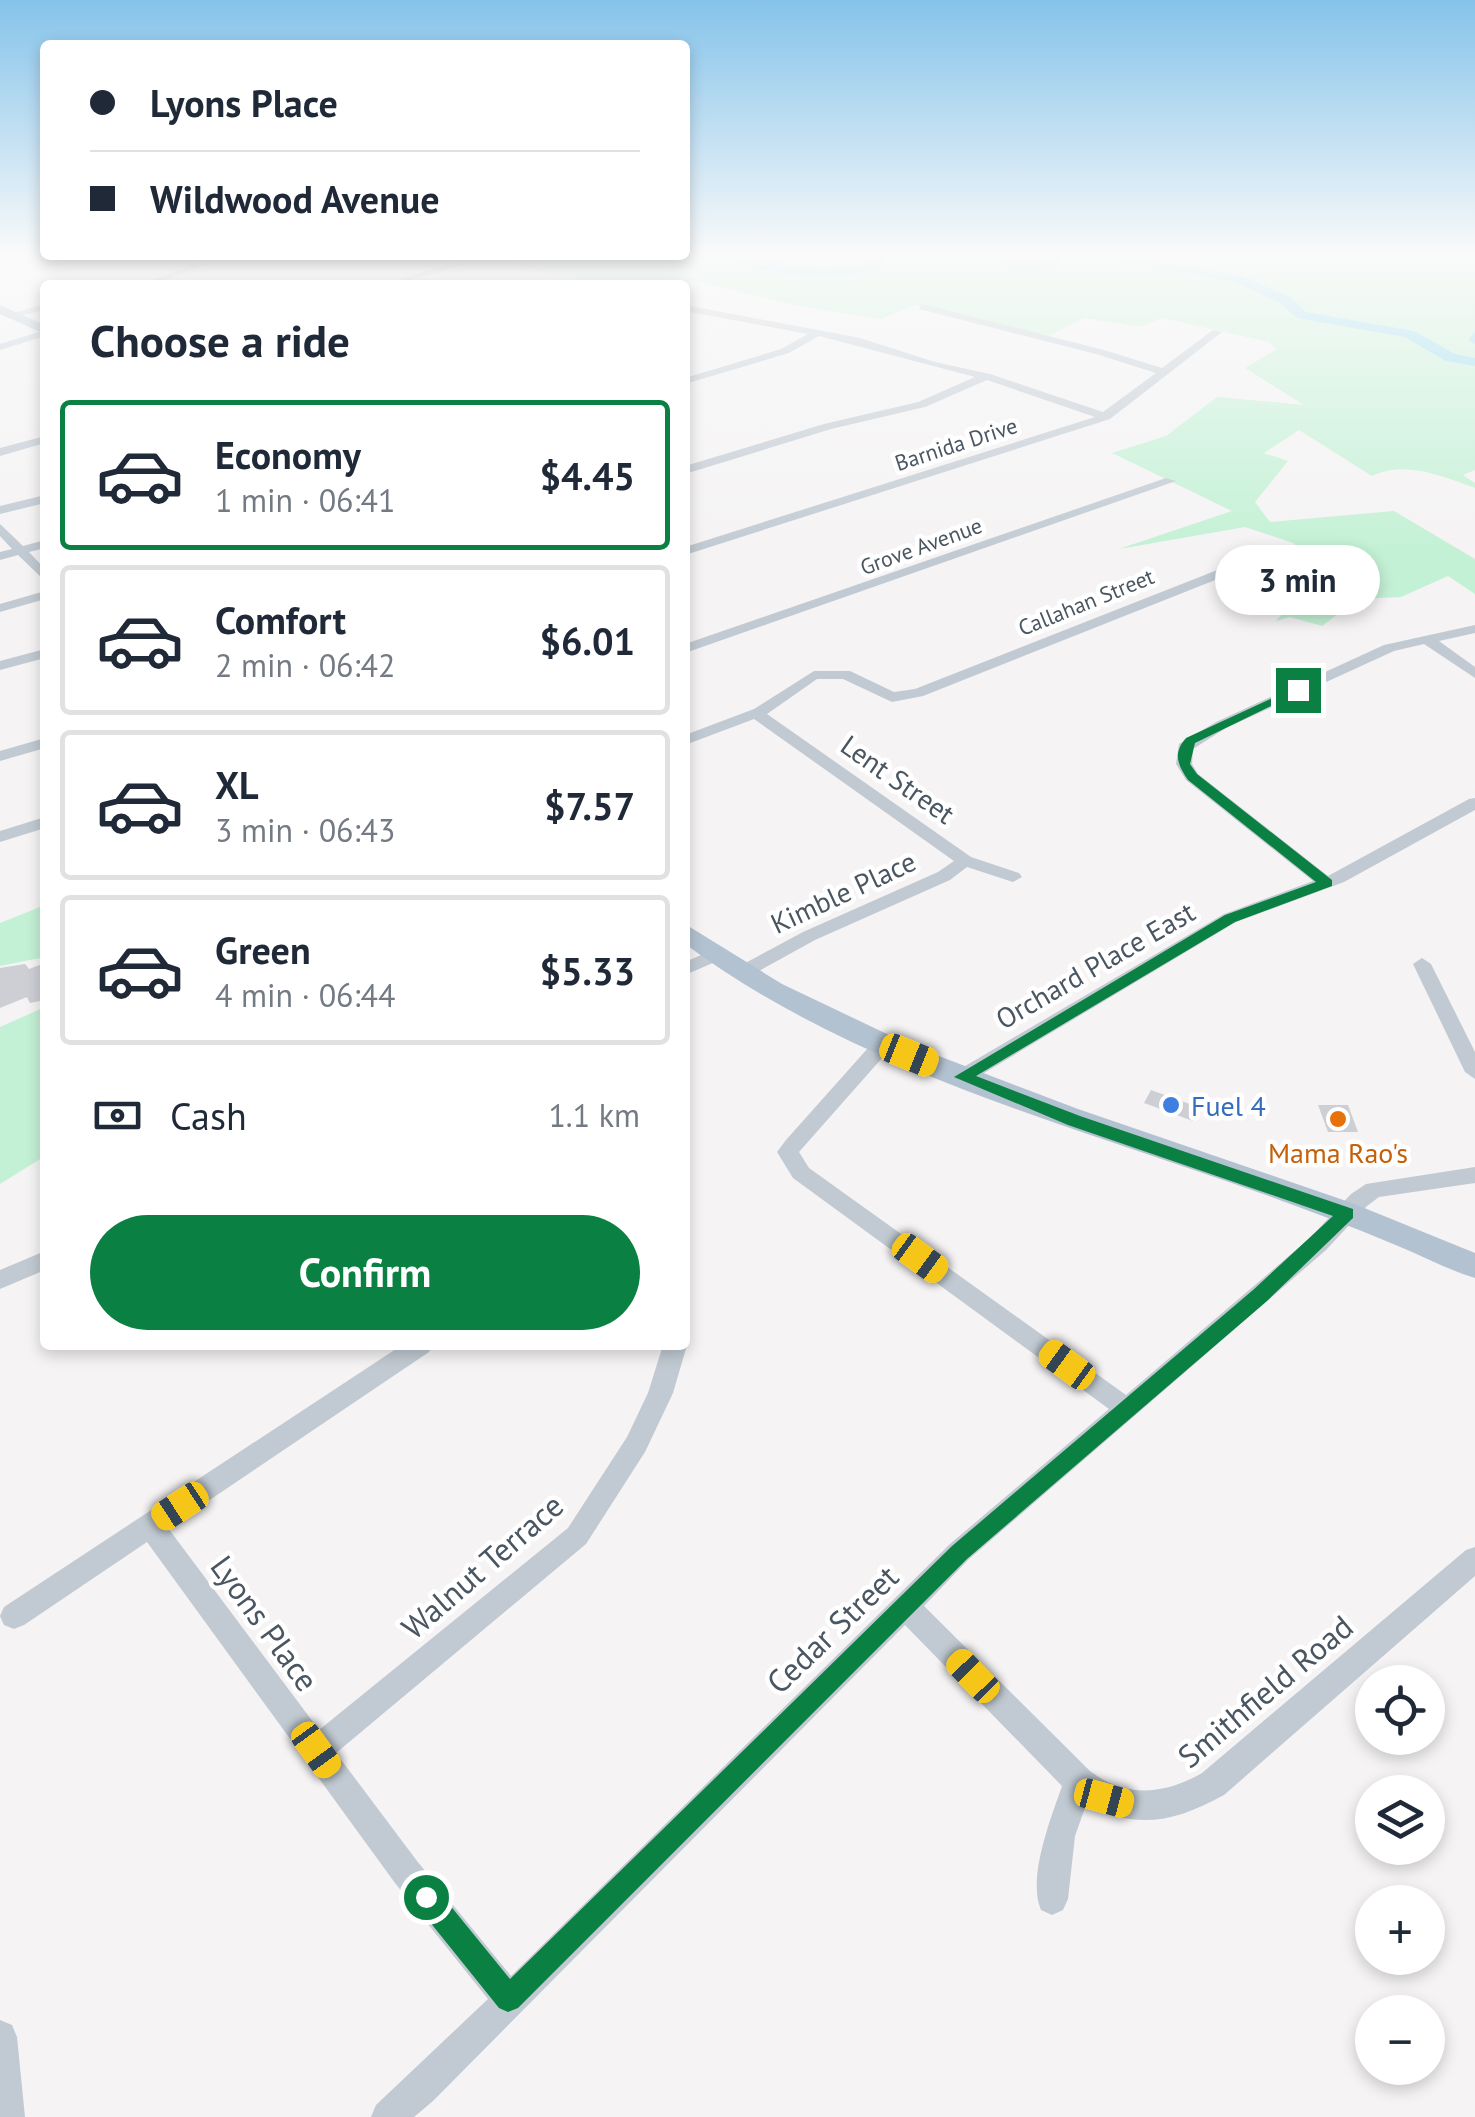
<!DOCTYPE html>
<html lang="en">
<head>
<meta charset="utf-8">
<style>
  :root { --surface:#fff; --page:#f2f2f3; --text:#1f2937; --muted:#747a83; --line:#e0e1e3; --accent:#0b8043 }
  body { margin:0; font-family:"PT Sans",sans-serif; background:var(--page); color:var(--text); height:100vh; display:flex; flex-direction:column; font-size:38px; white-space:nowrap }
  * { box-sizing:border-box; margin:0 }
  p { font-size:32px; color:var(--muted) }
  .icon { flex:none; width:55px; height:55px; fill:none; stroke:currentColor; stroke-width:2; stroke-linecap:round; stroke-linejoin:round }
  .map { position:relative; flex:1; overflow:hidden }
  .panel { position:absolute; left:40px; top:280px; width:650px; height:1070px; display:flex; flex-direction:column; background:var(--surface); border-radius:10px; box-shadow:0 5px 15px #0003 }
  .panel>* { flex:none }
  .guide { position:absolute; left:40px; top:40px; width:650px; height:220px; border-radius:10px; box-shadow:0 5px 15px #0003; display:grid; align-content:center; height:220px; padding:0 50px; background:var(--surface) }
  .buttons { position:absolute; left:1355px; top:1665px; display:grid; gap:20px }
  .buttons a { display:grid; place-items:center; width:90px; height:90px; border-radius:50%; background:var(--surface); box-shadow:0 5px 15px #0003; font-size:50px }
  .end { position:absolute; width:45px; height:45px; margin:-22px; border:12px solid #0b8043; background:#fff; box-shadow:0 0 0 5px #fff }
  .from { border-radius:50% }
  .bubble { position:absolute; height:70px; border-radius:35px; background:var(--surface); box-shadow:0 5px 15px #0003; font-size:32px; font-weight:700; line-height:70px; text-align:center }
  .car { position:absolute; width:30px; height:60px; margin:-30px -15px; border-radius:12px; box-shadow:0 0 8px 2px #0007; background:linear-gradient(#f5c518 24%,#345 0 40%,#f5c518 0 76%,#345 0 86%,#f5c518 0) }
  .guide b { display:flex; align-items:center; gap:35px; height:95px; font-size:38px }
  .guide b+b { border-top:2px solid var(--line) }
  .guide i { width:25px; height:25px; background:var(--text) }
  ul { padding:0; list-style:none }
  li { display:flex; align-items:center; gap:30px; height:150px; margin:0 20px 15px; padding:0 30px; border:5px solid var(--line); border-radius:10px }
  li div { flex:1 }
  li b { display:block; font-size:38px }
  li em { font-style:normal; font-weight:700 }
  li.active { border-color:var(--accent) }
  li>.icon { width:90px; height:90px; stroke-width:1.5 }
  h2 { padding:0 50px; font-size:45px; line-height:120px }
  .pay { display:flex; align-items:center; gap:25px; height:110px; padding:0 50px; font-size:38px }
  .pay p { margin-inline-start:auto }
  .button { display:flex; gap:20px; margin-top:auto; padding:20px 50px }
  .button a { flex:1; height:115px; border-radius:60px; background:var(--accent); color:#fff; font-size:40px; font-weight:700; line-height:115px; text-align:center }
  .map>svg:first-child { display:block }
  .green { fill:#c3f1d5 }
  .lines { fill:none; stroke-linecap:round; stroke-linejoin:round }
  .river { fill:#90daee; fill-rule:evenodd }
  .building { fill:#cdcfd5 }
  .minor { fill:#c1cad2; fill-rule:evenodd }
  .major { fill:#b3c2d1; fill-rule:evenodd }
  .route { fill:#0b8043 }
  .shop-dot { fill:#3f7fe0; stroke:#fff; stroke-width:4 }
  .food-dot { fill:#e8710a; stroke:#fff; stroke-width:4 }
  .labels { text-anchor:middle; dominant-baseline:central; stroke-width:9; stroke-linejoin:round; paint-order:stroke }
  .far-street-label { font-size:22px; fill:#4a5661; stroke:#fff }
  .street-label { font-size:28px; fill:#4a5661; stroke:#fff }
  .shop-label { font-size:28px; fill:#366cbe; stroke:#fff; text-anchor:start }
  .food-label { font-size:28px; fill:#c56008; stroke:#fff }
  .near-street-label { font-size:32px; fill:#4a5661; stroke:#fff }
</style>
</head>
<body>
<div class="map">
<svg width="1475" height="2117" viewBox="0 0 1475 2117">
  <rect width="100%" height="100%" fill="#f5f3f3"/>
  <g class="green">
    <path d="M488,256H1475V470L1463,475L1475,483V488C1441,476 1406,460 1372,476L1299,430L1264,453L1288,461L1255,502L1270,522L1394,511L1475,559V594L1448,576L1401,597L1357,599L1322,626L1290,617L1276,621L1306,587L1337,577L1293,543L1245,527L1119,549L1232,511L1112,453L1166,436L1217,397L1304,405L1245,368L1277,349L1269,342L1162,318L1140,327L1084,318L1043,339L916,305L880,319L794,305L690,280C629,302 548,273 488,256Z"/>
    <polygon points="45,905 45,957 0,966 0,923"/>
    <polygon points="45,1007 45,1156 0,1184 0,1027"/>
  </g>
  <g class="lines">
    <g class="river">
      <path d="M722,256H747L818,271L868,264L871,256H883L885,262C856,289 754,274 722,256Z"/>
      <polygon points="979,256 999,256 1022,263 1063,256 1057,267 1021,271"/>
      <polygon points="1085,256 1116,256 1242,276 1290,297 1306,312 1414,331 1455,354 1475,358 1475,366 1446,361 1405,337 1297,318 1280,303 1234,282"/>
      <polygon points="1475,332 1475,344 1468,340"/>
    </g>
  </g>
  <g class="building">
    <polygon points="45,963 45,1000 30,1003 27,997 0,1008 0,968 25,964 29,969"/>
    <polygon points="1151,1090 1198,1107 1193,1121 1144,1103"/>
    <polygon points="1318,1105 1348,1105 1358,1132 1328,1132"/>
  </g>
  <g class="lines">
    <g class="minor">
      <polygon points="216,256 229,256 153,285 139,285"/>
      <polygon points="477,256 492,256 394,285 379,285"/>
      <polygon points="591,279 594,284 577,285"/>
      <polygon points="45,304 45,310 11,318 6,315"/>
      <polygon points="922,304 1104,350 1162,368 1213,330 1222,332 1110,419 685,555 685,547 1095,417 987,380 925,407 831,429 685,474 685,466 824,424 918,402 975,377 819,336 789,353 685,384 685,378 781,349 808,334 685,311 685,305 860,338 935,362 990,374 1103,412 1156,373 1096,354 919,309"/>
      <polygon points="45,330 45,336 0,350 0,344"/>
      <polygon points="45,436 45,443 0,456 0,448"/>
      <polygon points="1166,478 1176,481 685,653 685,644"/>
      <polygon points="45,495 45,503 0,514 0,506"/>
      <polygon points="0,524 23,546 45,540 45,548 29,552 45,569 45,581 18,555 0,560 0,552 12,549 0,536"/>
      <polygon points="1281,545 1288,549 1286,552 923,696 892,702 843,679 817,679 767,714 971,857 1019,873 1022,877 1013,882 967,867 950,880 815,940 750,976 736,976 734,972 736,968 803,932 938,872 954,861 754,719 685,745 685,735 754,709 814,671 850,671 894,692 915,689"/>
      <polygon points="45,591 45,599 0,612 0,604"/>
      <polygon points="1475,625 1475,633 1439,641 1475,667 1475,678 1424,644 1394,651 1226,728 1193,749 1192,764 1198,774 1328,876 1469,799 1475,798 1475,810 1344,882 1236,922 969,1082 955,1082 952,1077 955,1072 1224,914 1313,881 1186,780 1176,764 1179,744 1216,722 1384,645"/>
      <polygon points="45,649 45,658 0,670 0,661"/>
      <polygon points="45,738 45,748 0,761 0,751"/>
      <polygon points="45,817 45,828 0,842 0,831"/>
      <polygon points="715,949 722,951 724,955 722,959 685,975 685,962"/>
      <polygon points="1422,958 1431,964 1475,1052 1475,1079 1465,1072 1413,964"/>
      <path d="M883,1037L890,1039L893,1044L890,1049L799,1152L809,1168L1126,1395L1310,1238L1351,1194L1366,1184L1475,1167V1183L1379,1197L1367,1206L1326,1250L968,1560L924,1606L1090,1771C1125,1798 1164,1795 1202,1773L1466,1550L1475,1547V1576L1224,1795C1175,1822 1138,1830 1086,1805L1075,1836L1068,1899L1063,1910L1052,1915L1041,1910C1027,1878 1051,1818 1062,1786L905,1625L433,2101L414,2117H371L376,2105L488,1999L395,1883L147,1542L24,1625L14,1629L4,1625L0,1616L4,1607L402,1345H433L429,1352L168,1528L319,1730L568,1528L627,1437L648,1393L663,1345H685V1341L687,1345L673,1393L645,1452L586,1544L336,1753L417,1861L511,1976L950,1544L1109,1409L793,1178L777,1152L786,1140L876,1039Z"/>
      <polygon points="45,1251 45,1270 0,1289 0,1270"/>
      <polygon points="0,2020 12,2025 17,2037 25,2117 0,2117"/>
    </g>
    <g class="major">
      <polygon points="0,305 45,325 45,334 0,314"/>
      <path d="M685,924L782,984L910,1045L1078,1109L1352,1203L1475,1253V1278C1448,1270 1423,1256 1398,1246C1353,1227 1308,1210 1263,1194C1067,1124 854,1069 685,944Z"/>
    </g>
  </g>
  <linearGradient id="sky" x2="0" y2="1"><stop stop-color="#85c3ea"/><stop offset="0.46" stop-color="#fafafa"/><stop offset="1" stop-color="#fafafa" stop-opacity="0"/></linearGradient>
  <rect width="1475" height="553" fill="url(#sky)"/>
  <path class="route" d="M1294,688L1304,690L1195,743L1190,764L1197,774L1332,880V886L1235,922L976,1076L1080,1116L1353,1209V1218L1267,1301L967,1559L518,2008L508,2012L499,2008L417,1906L414,1897L417,1888L426,1884L436,1888L510,1979L952,1546L1253,1290L1333,1216L1068,1125L954,1077L1225,915L1316,882L1188,780C1177,764 1173,753 1186,738Z"/>
  <circle class="shop-dot" cx="1171" cy="1105" r="10"/>
  <circle class="food-dot" cx="1338" cy="1119" r="10"/>
  <g class="labels">
    <g class="far-street-label">
      <text transform="translate(956 444) rotate(-18)">Barnida Drive</text>
      <text transform="translate(921 546) rotate(-20)">Grove Avenue</text>
      <text transform="translate(1086 602) rotate(-22)">Callahan Street</text>
    </g>
    <g class="street-label">
      <text transform="translate(898 779) rotate(35)">Lent Street</text>
      <text transform="translate(843 892) rotate(-25)">Kimble Place</text>
      <text transform="translate(1095 965) rotate(-30)">Orchard Place East</text>
    </g>
    <g class="shop-label">
      <text x="1191" y="1105">Fuel 4</text>
    </g>
    <g class="food-label">
      <text x="1338" y="1152">Mama Rao's</text>
    </g>
    <g class="near-street-label">
      <text transform="translate(482 1566) rotate(-41)">Walnut Terrace</text>
      <text transform="translate(265 1623) rotate(54)">Lyons Place</text>
      <text transform="translate(832 1629) rotate(-44)">Cedar Street</text>
      <text transform="translate(1265 1691) rotate(-40)">Smithfield Road</text>
    </g>
  </g>
</svg>
<div class="buttons">
<a><svg class="icon" aria-label="locate" viewBox="0 0 24 24"><circle cx="12" cy="12" r="6"/><path d="M12 2v4M12 18v4M2 12h4M18 12h4"/></svg></a>
<a><svg class="icon" aria-label="layers" viewBox="0 0 24 24"><path d="M12 4l9 5-9 5-9-5zM3 14l9 5 9-5"/></svg></a>
<a>+</a>
<a>−</a>
</div>
<i class="end from" style="left:426px;top:1897px"></i>
<i class="end" style="left:1298px;top:690px"></i>
<div class="bubble" style="left:1215px;top:545px;width:165px">3 min</div>
<i class="car" style="left:909px;top:1055px;rotate:112deg"></i>
<i class="car" style="left:920px;top:1258px;rotate:126deg"></i>
<i class="car" style="left:1067px;top:1365px;rotate:306deg"></i>
<i class="car" style="left:180px;top:1506px;rotate:237deg"></i>
<i class="car" style="left:973px;top:1676px;rotate:316deg"></i>
<i class="car" style="left:316px;top:1750px;rotate:144deg"></i>
<i class="car" style="left:1104px;top:1798px;rotate:105deg"></i>
<div class="guide">
<b><i class="from"></i>Lyons Place</b>
<b><i></i>Wildwood Avenue</b>
</div>
<section class="panel">
<h2>Choose a ride</h2>
<ul>
<li class="active"><svg class="icon" aria-label="car" viewBox="0 0 24 24"><path d="M5 17H2v-5l4-1 3-4h7l3 4 3 1v5h-3M9 17h6M6 11h13"/><circle cx="7" cy="17" r="2"/><circle cx="17" cy="17" r="2"/></svg><div><b>Economy</b><p>1 min · 06:41</p></div><em>$4.45</em></li>
<li><svg class="icon" aria-label="car" viewBox="0 0 24 24"><path d="M5 17H2v-5l4-1 3-4h7l3 4 3 1v5h-3M9 17h6M6 11h13"/><circle cx="7" cy="17" r="2"/><circle cx="17" cy="17" r="2"/></svg><div><b>Comfort</b><p>2 min · 06:42</p></div><em>$6.01</em></li>
<li><svg class="icon" aria-label="car" viewBox="0 0 24 24"><path d="M5 17H2v-5l4-1 3-4h7l3 4 3 1v5h-3M9 17h6M6 11h13"/><circle cx="7" cy="17" r="2"/><circle cx="17" cy="17" r="2"/></svg><div><b>XL</b><p>3 min · 06:43</p></div><em>$7.57</em></li>
<li><svg class="icon" aria-label="car" viewBox="0 0 24 24"><path d="M5 17H2v-5l4-1 3-4h7l3 4 3 1v5h-3M9 17h6M6 11h13"/><circle cx="7" cy="17" r="2"/><circle cx="17" cy="17" r="2"/></svg><div><b>Green</b><p>4 min · 06:44</p></div><em>$5.33</em></li>
</ul>
<div class="pay"><svg class="icon" aria-label="cash" viewBox="0 0 24 24"><path d="M3 7h18v10H3z"/><circle cx="12" cy="12" r="2"/></svg>Cash<p>1.1 km</p></div>
<div class="button"><a>Confirm</a></div>
</section>
</div>
</body>
</html>
